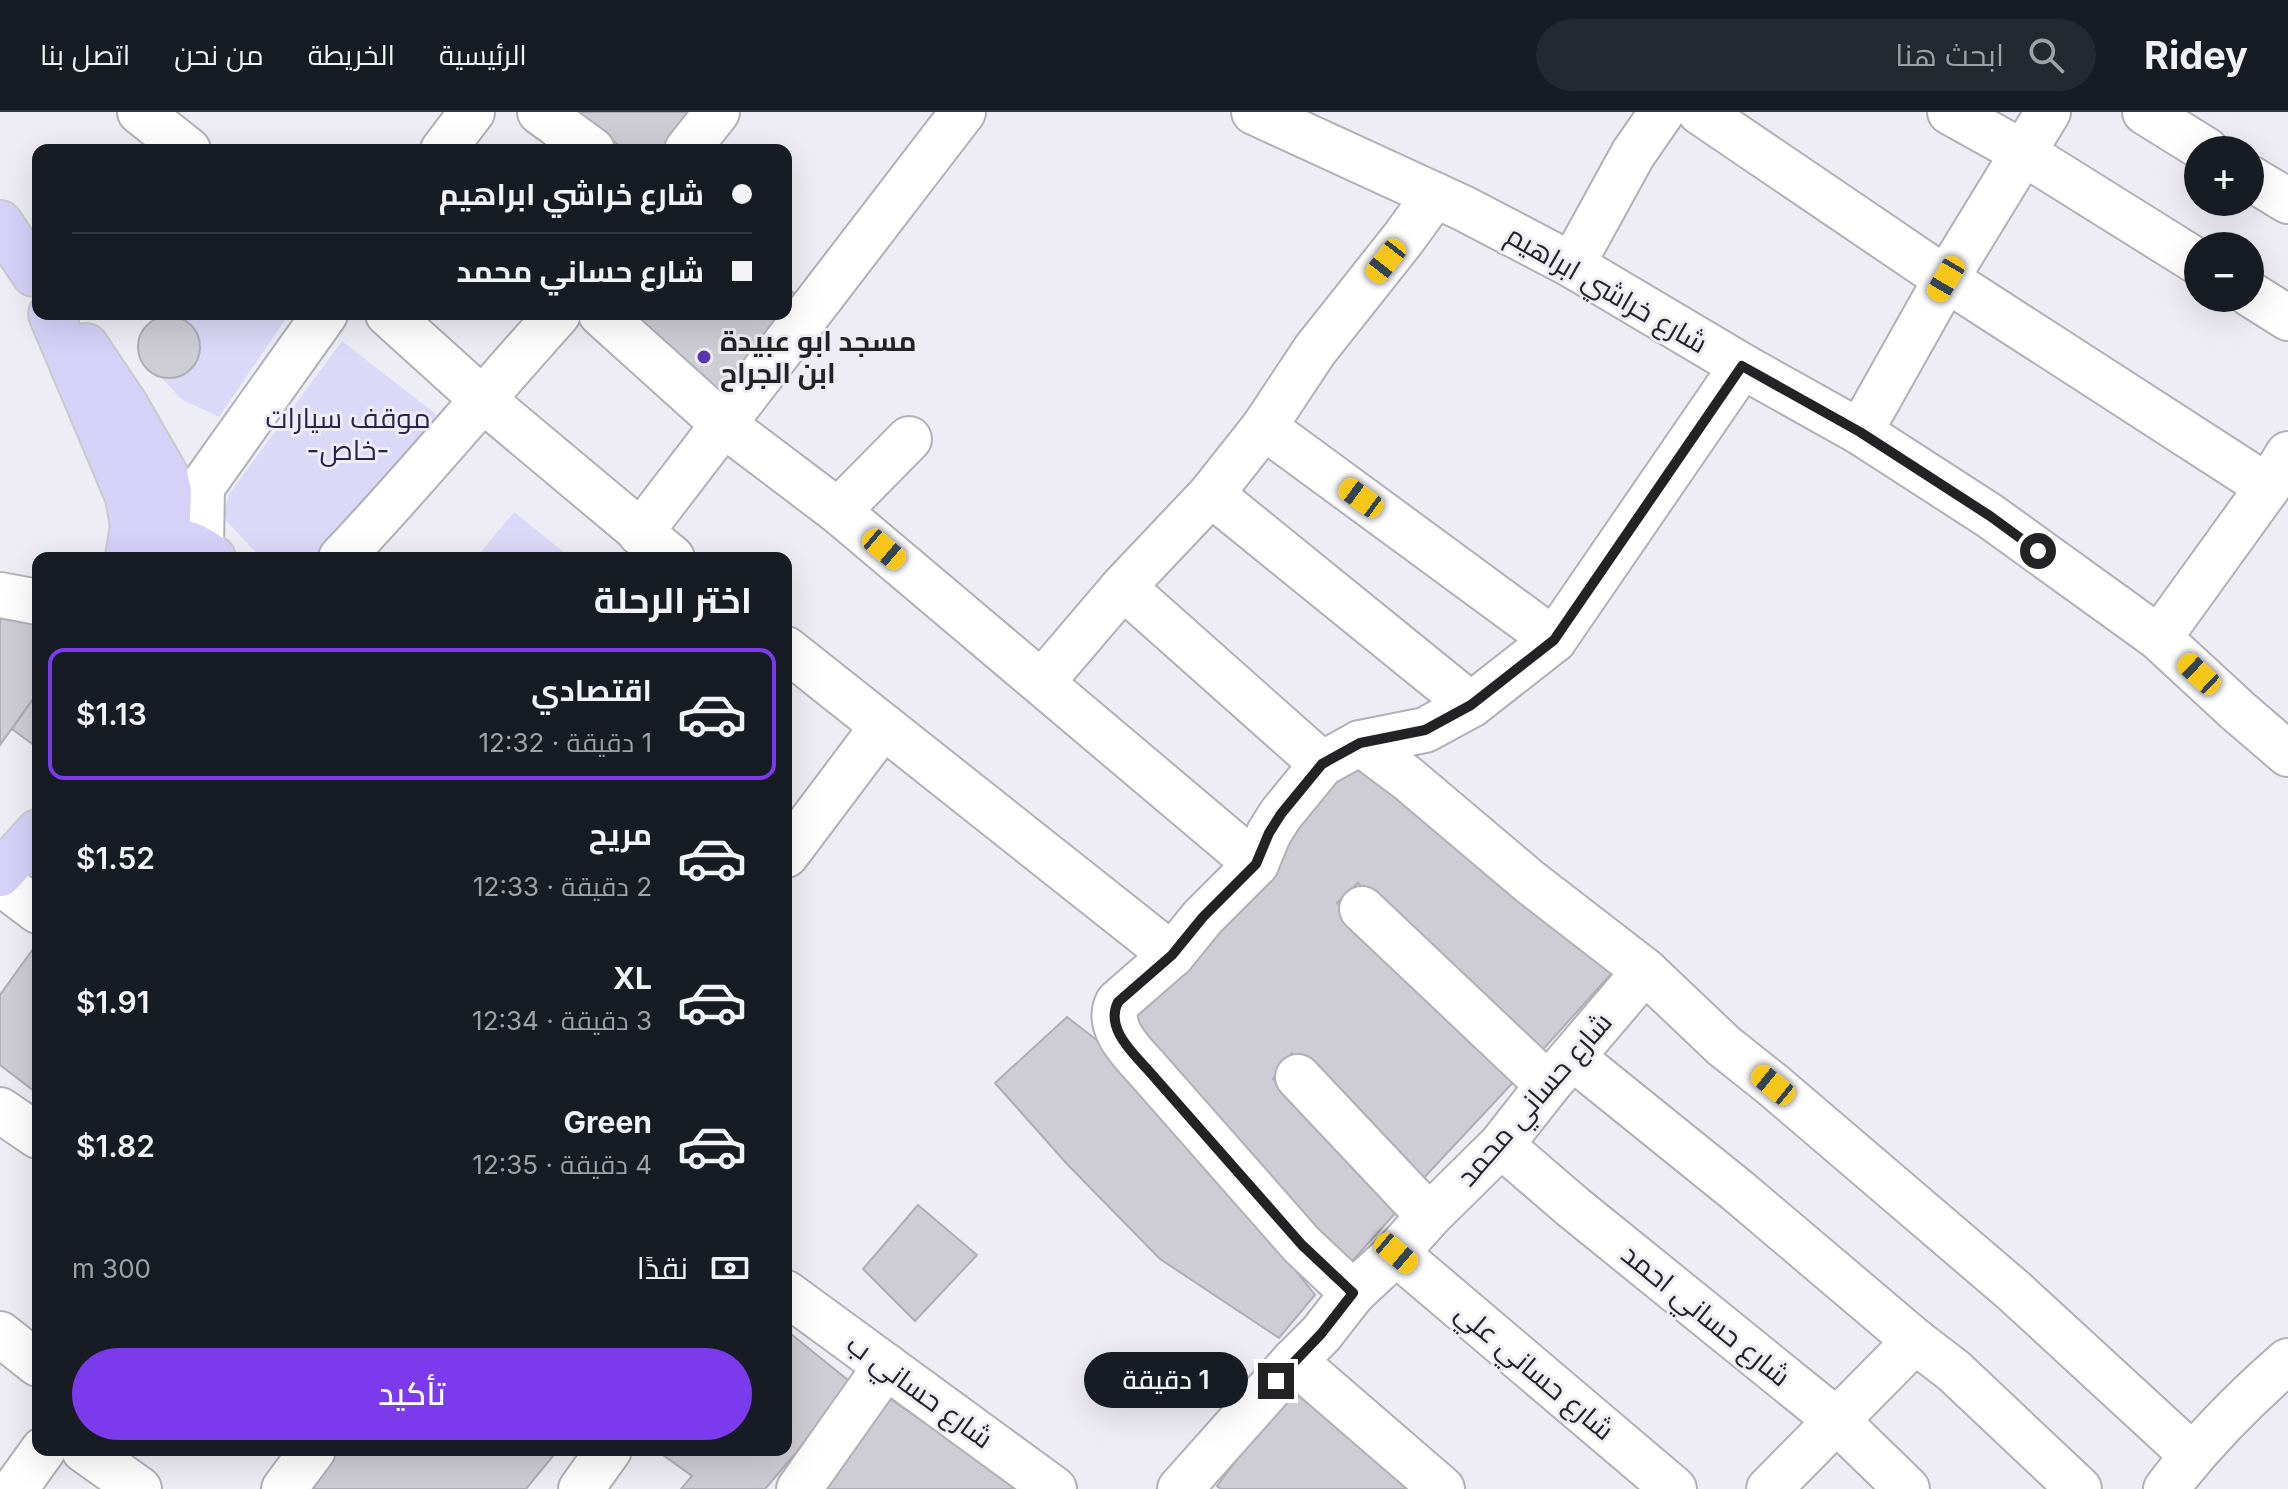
<!DOCTYPE html>
<html lang="ar">
<head>
<meta charset="utf-8">
<style>
  :root { --surface:#171b24; --page:#242831; --text:#f1f3f6; --muted:#9ea1a6; --line:#363941; --accent:#7c3aed }
  body { margin:0; font-family:Inter,Cairo,sans-serif; background:var(--page); color:var(--text); direction:rtl; height:100vh; display:flex; flex-direction:column; font-size:30px; white-space:nowrap }
  * { box-sizing:border-box; margin:0 }
  p { font-size:26px; color:var(--muted) }
  .icon { flex:none; width:44px; height:44px; fill:none; stroke:currentColor; stroke-width:2; stroke-linecap:round; stroke-linejoin:round }
  .map { position:relative; flex:1; overflow:hidden; direction:ltr }
  .panel { position:absolute; left:32px; top:440px; width:760px; height:904px; display:flex; flex-direction:column; background:var(--surface); border-radius:16px; box-shadow:0 8px 32px #0002; direction:rtl }
  .panel>* { flex:none }
  .top-card { position:absolute; left:32px; top:32px; width:760px; height:176px; border-radius:16px; box-shadow:0 8px 32px #0002; direction:rtl; display:grid; align-content:center; height:176px; padding:0 40px; background:var(--surface) }
  .tools { position:absolute; left:2184px; top:24px; display:grid; gap:16px }
  .tools a { display:grid; place-items:center; width:80px; height:80px; border-radius:50%; background:var(--surface); box-shadow:0 8px 32px #0002; font-size:40px }
  .end { position:absolute; width:36px; height:36px; margin:-18px; border:10px solid #232225; background:#fff; box-shadow:0 0 0 4px #fff }
  .from { border-radius:50% }
  .bubble { position:absolute; height:56px; border-radius:28px; background:var(--surface); box-shadow:0 8px 32px #0002; font-size:26px; font-weight:600; line-height:56px; text-align:center; direction:rtl }
  .car { position:absolute; width:24px; height:48px; margin:-24px -12px; border-radius:10px; box-shadow:0 0 6px 2px #0007; background:linear-gradient(#f5c518 24%,#345 0 40%,#f5c518 0 76%,#345 0 86%,#f5c518 0) }
  .top-card b { display:flex; align-items:center; gap:28px; height:76px; font-size:30px }
  .top-card b+b { border-top:2px solid var(--line) }
  .top-card i { width:20px; height:20px; background:var(--text) }
  ul { padding:0; list-style:none }
  li { display:flex; align-items:center; gap:24px; height:132px; margin:0 16px 12px; padding:0 24px; border:4px solid transparent; border-radius:16px }
  li div { flex:1 }
  li b { display:block; font-size:30px }
  li em { font-style:normal; font-weight:600 }
  li.on { border-color:var(--accent) }
  li>.icon { width:72px; height:72px; stroke-width:1.5 }
  h2 { padding:0 40px; font-size:36px; line-height:96px }
  .pay { display:flex; align-items:center; gap:20px; height:88px; padding:0 40px; font-size:30px }
  .pay p { margin-inline-start:auto }
  .action { display:flex; gap:16px; margin-top:auto; padding:16px 40px }
  .action a { flex:1; height:92px; border-radius:48px; background:var(--accent); color:#fff; font-size:32px; font-weight:600; line-height:92px; text-align:center }
  header { display:flex; align-items:center; gap:48px; box-sizing:border-box; height:112px; padding:0 40px; background:var(--surface); border-bottom:2px solid var(--line) }
  header strong { font-size:38px }
  nav { display:flex; gap:44px; margin-inline-start:auto; font-size:28px }
  .search { width:560px; height:72px; background:var(--page); display:flex; align-items:center; gap:20px; box-sizing:border-box; padding:0 28px; border-radius:44px; color:var(--muted); font-size:30px }
  .map>svg:first-child { display:block }
  .green { fill:#dbd8f8 }
  .building { fill:#cecdd5; stroke:#aeadb5; stroke-width:2 }
  .lines { fill:none; stroke-linecap:round; stroke-linejoin:round }
  .minor-casing { stroke:#b0b0b8; stroke-width:48 }
  .major-casing { stroke:#cacacb; stroke-width:48 }
  .minor { stroke:#fff; stroke-width:44 }
  .major { stroke:#d6d1f9; stroke-width:44 }
  .route { stroke:#232225; stroke-width:10 }
  .poi-dot { fill:#5838b0; stroke:#eeedf5; stroke-width:3 }
  .labels { text-anchor:middle; dominant-baseline:central; stroke-width:6; stroke-linejoin:round; paint-order:stroke }
  .street-label { font-size:28px; fill:#232225; stroke:#eeedf5 }
  .poi-label { font-size:28px; font-weight:bold; fill:#232225; stroke:#eeedf5; text-anchor:start }
  .park-label { font-size:28px; fill:#2b2250; stroke:#eeedf5 }
</style>
</head>
<body>
<header>
<strong>Ridey</strong>
<div class="search"><svg class="icon" aria-label="search" viewBox="0 0 24 24"><circle cx="10" cy="10" r="6"/><path d="M15 15l6 6"/></svg>ابحث هنا</div>
<nav><a>الرئيسية</a><a>الخريطة</a><a>من نحن</a><a>اتصل بنا</a></nav>
</header>
<div class="map">
<svg width="2288" height="1377" viewBox="0 0 2288 1377">
  <rect width="100%" height="100%" fill="#eeedf5"/>
  <g class="green">
    <polygon points="193,202 289,202 219,305 181,287 148,250"/>
    <polygon points="342,229 442,307 318,446 261,446 223,405 229,382"/>
    <polygon points="514,400 571,446 476,446"/>
  </g>
  <g class="building">
    <polygon points="572,0 695,0 665,38 626,38"/>
    <polygon points="786,175 799,185 786,200"/>
    <polygon points="605,202 784,202 714,288"/>
    <circle cx="169" cy="235" r="31"/>
    <polygon points="0,502 38,507 38,580 0,633"/>
    <polygon points="38,580 38,636 12,617"/>
    <polygon points="1359,635 1620,852 1537,944 1358,771 1337,791 1519,964 1420,1070 1292,941 1273,967 1398,1098 1347,1155 1117,909"/>
    <polygon points="38,830 38,982 0,953 0,883"/>
    <polygon points="1067,905 1143,964 1315,1183 1279,1226 1160,1147 1067,1052 995,971"/>
    <polygon points="918,1093 977,1143 915,1209 863,1157"/>
    <polygon points="786,1218 854,1273 765,1377 681,1377 692,1364 656,1338 786,1338"/>
    <polygon points="1290,1277 1417,1377 1221,1377 1217,1374"/>
    <polygon points="886,1284 1021,1377 812,1377"/>
    <polygon points="326,1338 558,1338 526,1377 293,1377"/>
  </g>
  <g class="lines">
    <g class="minor-casing">
      <g id="minor">
        <polyline points="140,0 188,38"/>
        <polyline points="540,0 592,38"/>
        <polyline points="1254,0 1463,96 1572,153 1742,254 1860,320 1990,404 2159,526 2238,599 2288,642"/>
        <polyline points="1700,0 1946,167 2268,375"/>
        <polyline points="1950,0 2022,40 2198,150"/>
        <polyline points="2145,0 2206,38"/>
        <polyline points="443,38 472,0"/>
        <polyline points="687,38 717,0"/>
        <polyline points="2250,66 2288,89"/>
        <polyline points="1572,153 1633,42 1662,0"/>
        <polyline points="2250,182 2288,206"/>
        <polyline points="388,202 482,287 672,446"/>
        <polyline points="601,202 723,312 838,399 1256,752"/>
        <polyline points="1264,315 1554,528"/>
        <polyline points="1860,320 1946,167 2048,0"/>
        <polyline points="1211,382 1471,593"/>
        <polyline points="838,399 909,327"/>
        <polyline points="640,421 963,0"/>
        <polyline points="201,436 202,375 325,202"/>
        <path d="M341,446C416,367 485,283 558,202"/>
        <polyline points="1123,475 1322,652"/>
        <polyline points="0,483 38,490"/>
        <polyline points="2159,526 2268,375 2288,342"/>
        <polyline points="786,537 1172,843"/>
        <polyline points="1042,570 1123,475 1211,382 1264,315 1315,238 1403,127 1435,83"/>
        <polyline points="1360,631 1407,666 1530,770 1645,859 1724,934 1773,973 2014,1179 2192,1343"/>
        <polyline points="786,743 883,614"/>
        <polyline points="0,770 38,799"/>
        <polyline points="1362,797 1548,973"/>
        <polyline points="1572,945 1738,1079 1915,1229 1954,1259 2079,1377"/>
        <polyline points="1298,965 1429,1104"/>
        <polyline points="0,998 38,1024"/>
        <polyline points="1501,1033 1573,1095 1836,1308 1907,1377"/>
        <polyline points="1396,1141 1674,1377"/>
        <polyline points="786,1181 1054,1377"/>
        <path d="M1353,1181L1302,1133L1148,958C1132,940 1105,915 1118,890L1172,843L1203,805L1256,752L1269,721L1281,702L1322,652L1360,631L1425,618L1471,593L1554,528L1742,254"/>
        <polyline points="0,1222 38,1252"/>
        <polyline points="1294,1249 1442,1377"/>
        <polyline points="84,1338 139,1377"/>
        <polyline points="15,1377 43,1338"/>
        <polyline points="284,1377 313,1338"/>
        <polyline points="581,1377 609,1338"/>
        <polyline points="799,1377 886,1254"/>
        <polyline points="1180,1377 1294,1249 1321,1222 1353,1181 1396,1141 1429,1104 1501,1033 1548,973 1645,859"/>
        <polyline points="1769,1377 1915,1229"/>
        <path d="M2166,1377C2202,1330 2243,1288 2288,1249"/>
      </g>
    </g>
    <g class="major-casing">
      <g id="major">
        <polyline points="0,111 34,162"/>
        <polyline points="51,202 128,385 133,414 128,445"/>
        <polyline points="86,234 126,294 165,362 169,380 167,428"/>
        <path d="M141,436C166,422 192,429 213,446"/>
        <polyline points="0,762 38,720"/>
      </g>
    </g>
    <use href="#minor" class="minor"/>
    <use href="#major" class="major"/>
  </g>
  <g class="lines">
    <path class="route" d="M1276,1269L1321,1222L1353,1181L1302,1133L1148,958C1132,940 1105,916 1118,890L1172,843L1203,805L1256,752L1269,721L1281,702L1322,652L1360,631L1425,618L1471,593L1554,528L1742,254L1860,320L1990,404L2038,439"/>
  </g>
  <circle class="poi-dot" cx="704" cy="245" r="8"/>
  <g class="labels">
    <g class="street-label">
      <text transform="translate(1607 177) rotate(30)">شارع خراشي ابراهيم</text>
      <text transform="translate(1534 987) rotate(-49)">شارع حساني محمد</text>
      <text transform="translate(1706 1203) rotate(39)">شارع حساني احمد</text>
      <text transform="translate(1535 1259) rotate(40)">شارع حساني علي</text>
      <text transform="translate(920 1279) rotate(36)">شارع حساني ب</text>
    </g>
    <g class="poi-label">
      <text x="720" y="229">مسجد ابو عبيدة<tspan x="720" dy="32">ابن الجراح</tspan></text>
    </g>
    <g class="park-label">
      <text x="348" y="306">موقف سيارات<tspan x="348" dy="32">-خاص-</tspan></text>
    </g>
  </g>
</svg>
<div class="tools">
<a>+</a>
<a>−</a>
</div>
<i class="end from" style="left:2038px;top:439px"></i>
<i class="end" style="left:1276px;top:1269px"></i>
<div class="bubble" style="left:1084px;top:1240px;width:164px">1 دقيقة</div>
<i class="car" style="left:1386px;top:149px;rotate:218deg"></i>
<i class="car" style="left:1946px;top:167px;rotate:210deg"></i>
<i class="car" style="left:1361px;top:386px;rotate:306deg"></i>
<i class="car" style="left:884px;top:437px;rotate:130deg"></i>
<i class="car" style="left:2199px;top:562px;rotate:313deg"></i>
<i class="car" style="left:1773px;top:973px;rotate:309deg"></i>
<i class="car" style="left:1396px;top:1141px;rotate:130deg"></i>
<div class="top-card">
<b><i class="from"></i>شارع خراشي ابراهيم</b>
<b><i></i>شارع حساني محمد</b>
</div>
<section class="panel">
<h2>اختر الرحلة</h2>
<ul>
<li class="on"><svg class="icon" aria-label="car" viewBox="0 0 24 24"><path d="M5 17H2v-5l4-1 3-4h7l3 4 3 1v5h-3M9 17h6M6 11h13"/><circle cx="7" cy="17" r="2"/><circle cx="17" cy="17" r="2"/></svg><div><b>اقتصادي</b><p>1 دقيقة · 12:32</p></div><em>$1.13</em></li>
<li><svg class="icon" aria-label="car" viewBox="0 0 24 24"><path d="M5 17H2v-5l4-1 3-4h7l3 4 3 1v5h-3M9 17h6M6 11h13"/><circle cx="7" cy="17" r="2"/><circle cx="17" cy="17" r="2"/></svg><div><b>مريح</b><p>2 دقيقة · 12:33</p></div><em>$1.52</em></li>
<li><svg class="icon" aria-label="car" viewBox="0 0 24 24"><path d="M5 17H2v-5l4-1 3-4h7l3 4 3 1v5h-3M9 17h6M6 11h13"/><circle cx="7" cy="17" r="2"/><circle cx="17" cy="17" r="2"/></svg><div><b>XL</b><p>3 دقيقة · 12:34</p></div><em>$1.91</em></li>
<li><svg class="icon" aria-label="car" viewBox="0 0 24 24"><path d="M5 17H2v-5l4-1 3-4h7l3 4 3 1v5h-3M9 17h6M6 11h13"/><circle cx="7" cy="17" r="2"/><circle cx="17" cy="17" r="2"/></svg><div><b>Green</b><p>4 دقيقة · 12:35</p></div><em>$1.82</em></li>
</ul>
<div class="pay"><svg class="icon" aria-label="cash" viewBox="0 0 24 24"><path d="M3 7h18v10H3z"/><circle cx="12" cy="12" r="2"/></svg>نقدًا<p>300 m</p></div>
<div class="action"><a>تأكيد</a></div>
</section>
</div>
</body>
</html>
